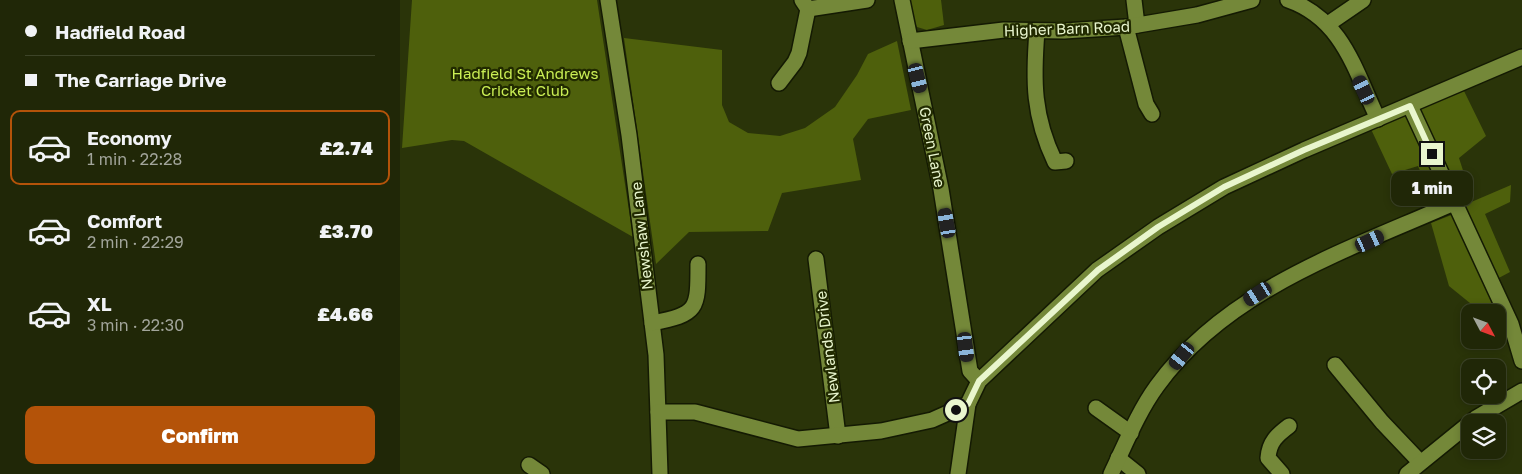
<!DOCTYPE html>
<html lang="en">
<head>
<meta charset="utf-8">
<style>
  :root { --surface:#202707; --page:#2d3315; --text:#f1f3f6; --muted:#a2a59b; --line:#3d4428; --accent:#b45309 }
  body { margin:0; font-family:"Golos Text",sans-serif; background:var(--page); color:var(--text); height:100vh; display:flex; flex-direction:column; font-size:19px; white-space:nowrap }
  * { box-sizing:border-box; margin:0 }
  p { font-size:16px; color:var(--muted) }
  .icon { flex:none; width:28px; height:28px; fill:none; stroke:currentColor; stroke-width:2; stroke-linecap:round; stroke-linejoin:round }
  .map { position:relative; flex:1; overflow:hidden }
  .sheet { display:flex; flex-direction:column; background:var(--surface); width:400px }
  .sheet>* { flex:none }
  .guide { display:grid; align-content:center; height:110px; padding:0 25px; background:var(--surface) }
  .needle { width:32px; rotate:131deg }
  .fabs { position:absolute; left:1061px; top:304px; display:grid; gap:10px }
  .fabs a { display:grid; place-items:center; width:45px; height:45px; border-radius:10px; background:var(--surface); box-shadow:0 2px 8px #0003,0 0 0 1px var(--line); font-size:25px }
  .end { position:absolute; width:22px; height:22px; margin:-11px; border:6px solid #e9f6ce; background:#111; box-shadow:0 0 0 2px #111 }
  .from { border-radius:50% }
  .bubble { position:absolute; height:35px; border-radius:10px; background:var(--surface); box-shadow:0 2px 8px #0003,0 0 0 1px var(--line); font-size:16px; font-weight:800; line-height:35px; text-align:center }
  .car { position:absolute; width:15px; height:30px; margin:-15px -8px; border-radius:6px; box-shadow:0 0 4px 1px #0007; background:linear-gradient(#222 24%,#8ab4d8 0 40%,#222 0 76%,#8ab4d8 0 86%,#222 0) }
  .guide b { display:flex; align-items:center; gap:18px; height:48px; font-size:19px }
  .guide b+b { border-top:1px solid var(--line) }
  .guide i { width:12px; height:12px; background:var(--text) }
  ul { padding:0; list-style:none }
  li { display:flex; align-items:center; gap:15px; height:75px; margin:0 10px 8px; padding:0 15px; border:2px solid transparent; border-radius:10px }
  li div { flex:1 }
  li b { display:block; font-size:19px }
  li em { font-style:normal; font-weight:800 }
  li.selected { border-color:var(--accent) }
  li>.icon { width:45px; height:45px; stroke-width:1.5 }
  .primary-button { display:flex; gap:10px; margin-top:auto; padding:10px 25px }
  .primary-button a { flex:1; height:58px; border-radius:10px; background:var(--accent); color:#fff; font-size:20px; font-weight:800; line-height:58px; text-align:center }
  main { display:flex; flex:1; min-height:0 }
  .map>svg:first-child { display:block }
  .green { fill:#4e600c }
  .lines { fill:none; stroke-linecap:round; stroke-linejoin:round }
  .minor-casing { stroke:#141a03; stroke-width:18 }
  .minor { stroke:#748839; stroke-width:15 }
  .route { stroke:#e9f6ce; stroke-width:6 }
  .labels { text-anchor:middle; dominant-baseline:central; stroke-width:4.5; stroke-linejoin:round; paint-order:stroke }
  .street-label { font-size:15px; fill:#e9f6ce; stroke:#212a00 }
  .park-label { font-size:15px; fill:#caee54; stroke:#212a00 }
</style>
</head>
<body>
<main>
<section class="sheet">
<div class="guide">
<b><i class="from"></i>Hadfield Road</b>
<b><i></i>The Carriage Drive</b>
</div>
<ul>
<li class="selected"><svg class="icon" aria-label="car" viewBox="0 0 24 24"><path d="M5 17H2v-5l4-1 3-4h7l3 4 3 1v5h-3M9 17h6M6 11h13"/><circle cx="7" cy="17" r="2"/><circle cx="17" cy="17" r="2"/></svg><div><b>Economy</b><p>1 min · 22:28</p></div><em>£2.74</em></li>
<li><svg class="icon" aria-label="car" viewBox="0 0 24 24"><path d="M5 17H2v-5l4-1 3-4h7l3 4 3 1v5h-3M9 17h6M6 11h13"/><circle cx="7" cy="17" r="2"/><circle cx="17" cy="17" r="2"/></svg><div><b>Comfort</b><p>2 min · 22:29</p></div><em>£3.70</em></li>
<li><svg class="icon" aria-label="car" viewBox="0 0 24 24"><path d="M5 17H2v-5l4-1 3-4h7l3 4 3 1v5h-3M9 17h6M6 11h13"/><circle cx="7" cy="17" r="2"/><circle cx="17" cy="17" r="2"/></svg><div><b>XL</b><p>3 min · 22:30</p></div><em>£4.66</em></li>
</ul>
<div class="primary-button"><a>Confirm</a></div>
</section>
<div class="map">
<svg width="1122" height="474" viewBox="0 0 1122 474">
  <rect width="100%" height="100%" fill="#2a3409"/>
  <g class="green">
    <polygon points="12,0 197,0 233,237 64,141 52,140 2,148"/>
    <polygon points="510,0 541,0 544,25 527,30 517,27 512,18"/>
    <polygon points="224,38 322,50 322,105 329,122 348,133 380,136 405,128 435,107 457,75 468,54 497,41 511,110 468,119 453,139 461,180 382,193 368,231 289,232 256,264"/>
    <polygon points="1064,91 1086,136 1059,158 1070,192 1059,201 1019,109"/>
    <polygon points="1008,113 1046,200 1035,205 1018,166 992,174 970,127"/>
    <polygon points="1111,185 1110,202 1085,214 1110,272 1095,280 1062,206"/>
    <polygon points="1054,214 1099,314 1081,312 1049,286 1031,223"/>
  </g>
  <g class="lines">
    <g class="minor-casing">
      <g id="minor">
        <polyline points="208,0 229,135 256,355 260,474"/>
        <polyline points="502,0 541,189 570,371 579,381"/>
        <polyline points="734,0 737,25"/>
        <path d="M888,0C943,19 955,71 978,119"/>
        <polyline points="408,9 467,0"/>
        <polyline points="928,24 963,0"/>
        <polyline points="726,27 746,104 752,114"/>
        <path d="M637,31C633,81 633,116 655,162L666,161"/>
        <polyline points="510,41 604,30 664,31 726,27 797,15 852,0"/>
        <polyline points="379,83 395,62 399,53 408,9 402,0"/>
        <polyline points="1010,106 1111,324 1122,361"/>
        <polyline points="416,259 438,436"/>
        <path d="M252,323C298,314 298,310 298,264"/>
        <polyline points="935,365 982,422 1020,462"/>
        <polyline points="696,408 731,433"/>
        <polyline points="258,412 295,412 398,439 481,431 532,420 568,404"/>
        <polyline points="718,458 738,474"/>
        <polyline points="129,465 142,474"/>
        <polyline points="558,474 568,404 579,381 697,270 758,227 824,187 904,150 1122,57"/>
        <path d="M711,474C725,445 738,412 757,386C827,289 948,250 1054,203"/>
        <path d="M882,474L868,458C869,442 877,435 889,426"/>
        <polyline points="1007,474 1076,418 1122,391"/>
      </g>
    </g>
    <use href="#minor" class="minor"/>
  </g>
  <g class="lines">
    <polyline class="route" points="556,410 568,404 579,381 698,270 758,227 824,187 904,150 1010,106 1032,154"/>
  </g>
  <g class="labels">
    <g class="street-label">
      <text transform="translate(667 28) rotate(-2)">Higher Barn Road</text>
      <text transform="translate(533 147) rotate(79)">Green Lane</text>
      <text transform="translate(241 236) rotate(-96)">Newshaw Lane</text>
      <text transform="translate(427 347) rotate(-97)">Newlands Drive</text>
    </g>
    <g class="park-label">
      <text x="125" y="73">Hadfield St Andrews<tspan x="125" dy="17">Cricket Club</tspan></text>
    </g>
  </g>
</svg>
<div class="fabs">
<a><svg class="needle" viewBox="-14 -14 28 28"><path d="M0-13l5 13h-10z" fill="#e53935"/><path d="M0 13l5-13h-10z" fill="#a2a59b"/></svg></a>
<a><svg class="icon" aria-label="locate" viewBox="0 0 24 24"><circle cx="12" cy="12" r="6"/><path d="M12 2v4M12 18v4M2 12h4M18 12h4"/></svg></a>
<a><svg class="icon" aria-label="layers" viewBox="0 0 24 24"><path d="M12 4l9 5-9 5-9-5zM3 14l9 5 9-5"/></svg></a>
</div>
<i class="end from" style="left:556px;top:410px"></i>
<i class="end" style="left:1032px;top:154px"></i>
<div class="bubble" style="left:991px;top:171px;width:82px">1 min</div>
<i class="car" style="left:518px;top:78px;rotate:166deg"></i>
<i class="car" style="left:964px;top:90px;rotate:335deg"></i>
<i class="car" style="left:547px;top:223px;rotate:350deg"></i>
<i class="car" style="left:970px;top:241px;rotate:65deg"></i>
<i class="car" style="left:858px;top:294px;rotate:238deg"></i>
<i class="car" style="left:566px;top:347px;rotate:173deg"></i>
<i class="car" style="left:782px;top:356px;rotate:219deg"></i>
</div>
</main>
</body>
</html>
